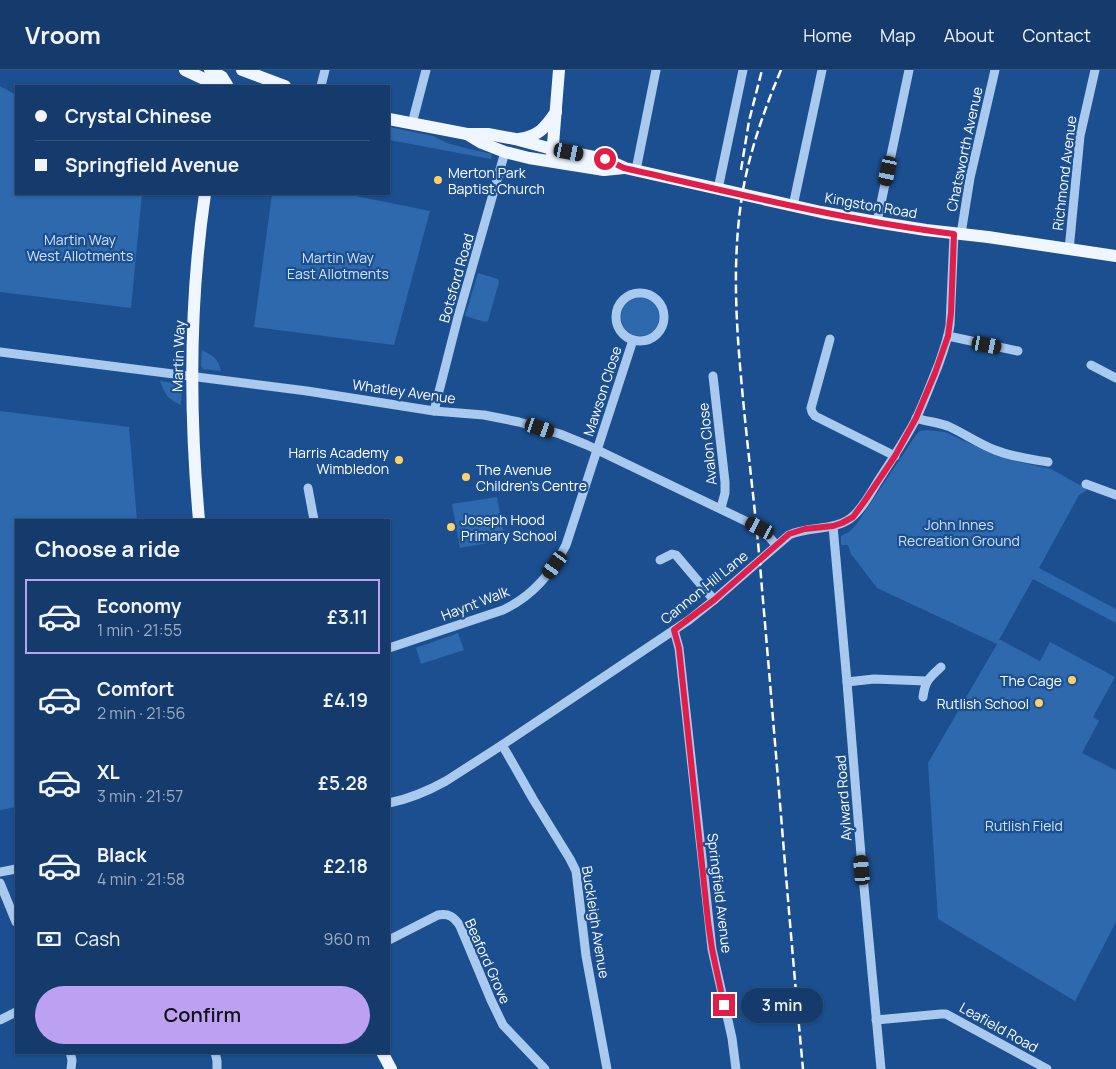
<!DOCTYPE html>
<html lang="en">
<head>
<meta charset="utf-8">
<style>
  :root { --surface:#143b6b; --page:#1d4271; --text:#f1f3f6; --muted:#9dadc1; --line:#33557e; --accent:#bca0f2 }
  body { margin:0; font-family:Manrope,sans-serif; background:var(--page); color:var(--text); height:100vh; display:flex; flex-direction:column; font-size:19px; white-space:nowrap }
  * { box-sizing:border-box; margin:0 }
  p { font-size:16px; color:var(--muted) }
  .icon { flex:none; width:28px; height:28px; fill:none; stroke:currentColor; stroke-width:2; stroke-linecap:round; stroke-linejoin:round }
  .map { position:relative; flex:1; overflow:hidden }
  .drawer { position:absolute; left:15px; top:449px; width:375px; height:535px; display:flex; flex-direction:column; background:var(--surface); border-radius:0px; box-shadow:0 1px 4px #0004,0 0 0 1px var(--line) }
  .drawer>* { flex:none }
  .hud { position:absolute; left:15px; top:15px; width:375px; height:110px; border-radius:0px; box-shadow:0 1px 4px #0004,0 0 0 1px var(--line); display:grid; align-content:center; height:110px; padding:0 20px; background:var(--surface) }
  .end { position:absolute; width:22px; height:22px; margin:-11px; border:6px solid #e11d48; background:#fff; box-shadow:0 0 0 2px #fff }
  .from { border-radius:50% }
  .bubble { position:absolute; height:35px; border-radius:18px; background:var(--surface); box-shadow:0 1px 4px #0004,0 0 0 1px var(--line); font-size:16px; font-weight:600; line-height:35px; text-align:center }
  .car { position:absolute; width:15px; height:30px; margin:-15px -8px; border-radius:6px; box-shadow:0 0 4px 1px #0007; background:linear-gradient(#222 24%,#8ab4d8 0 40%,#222 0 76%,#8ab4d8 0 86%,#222 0) }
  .hud b { display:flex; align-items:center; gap:18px; height:48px; font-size:19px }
  .hud b+b { border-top:1px solid var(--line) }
  .hud i { width:12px; height:12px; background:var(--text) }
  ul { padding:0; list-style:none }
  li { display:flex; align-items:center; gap:15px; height:75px; margin:0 10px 8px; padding:0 10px; border:2px solid transparent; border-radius:0px }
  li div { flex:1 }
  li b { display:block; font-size:19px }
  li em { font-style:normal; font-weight:600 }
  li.on { border-color:var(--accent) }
  li>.icon { width:45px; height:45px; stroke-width:1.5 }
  h2 { padding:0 20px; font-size:22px; line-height:60px }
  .pay { display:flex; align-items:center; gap:12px; height:55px; padding:0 20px; font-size:19px }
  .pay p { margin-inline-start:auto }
  .button { display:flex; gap:10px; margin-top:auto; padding:10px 20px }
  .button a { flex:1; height:58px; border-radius:30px; background:var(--accent); color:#111; font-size:20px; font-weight:600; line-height:58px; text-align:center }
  header { display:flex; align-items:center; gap:30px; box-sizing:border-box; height:70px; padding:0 25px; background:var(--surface); border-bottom:1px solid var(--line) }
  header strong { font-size:24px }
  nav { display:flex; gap:28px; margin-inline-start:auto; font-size:18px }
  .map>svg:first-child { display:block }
  .green { fill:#2e69ad }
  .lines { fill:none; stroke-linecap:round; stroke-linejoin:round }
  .minor { stroke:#a9c9ee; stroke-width:9 }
  .major { stroke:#f0f6ff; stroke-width:12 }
  .rail { stroke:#fff; stroke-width:2.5; stroke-dasharray:9 4; stroke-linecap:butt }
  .route { stroke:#e11d48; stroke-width:6 }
  .poi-dot { fill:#ffd166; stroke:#1b4f8f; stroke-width:2 }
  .labels { text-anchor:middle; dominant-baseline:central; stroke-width:4.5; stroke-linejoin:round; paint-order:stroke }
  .street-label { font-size:14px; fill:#fff; stroke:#1b4f8f }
  .poi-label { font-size:14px; fill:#fff; stroke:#1b4f8f; text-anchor:start }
  .park-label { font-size:14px; fill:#cfe3fa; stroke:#1b4f8f }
</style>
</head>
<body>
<header>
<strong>Vroom</strong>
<nav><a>Home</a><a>Map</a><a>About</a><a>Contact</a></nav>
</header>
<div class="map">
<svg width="1116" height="999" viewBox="0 0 1116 999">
  <rect width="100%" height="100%" fill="#1b4f8f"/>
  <g class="green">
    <polygon points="0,16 16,25 16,124 142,124 131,238 0,222"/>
    <polygon points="389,57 433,66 447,73 469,79 492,84 491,89 389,70"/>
    <polygon points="272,124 346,124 430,141 394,275 254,257"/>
    <polygon points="478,203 498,209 499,212 488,251 485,252 465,246"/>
    <circle cx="640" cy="247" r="19"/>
    <path d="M202,280C214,286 218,289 221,301L203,299L201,296Z"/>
    <path d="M160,311L180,314L182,318L181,335C167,329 165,324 160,311Z"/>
    <polygon points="0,341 129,357 137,450 16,450 16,737 0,740"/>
    <polygon points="926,360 945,362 986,381 1006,389 1051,399 1087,419 1086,421 1079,425 1039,498 1116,539 1116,553 1033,509 999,570 1001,570 1040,591 1050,572 1115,607 1093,647 1099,651 1082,683 1116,700 1116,852 1075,931 938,849 928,693 997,574 877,518 851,484 848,475 841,475 841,466 849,462 856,455 916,365 920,361"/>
    <polygon points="497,427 505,470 460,478 452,434"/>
    <polygon points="458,563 464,580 421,594 416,578"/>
  </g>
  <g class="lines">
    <g class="minor">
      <polyline points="321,16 325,0"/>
      <polyline points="414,46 426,0"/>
      <polyline points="636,100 656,0"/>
      <polyline points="718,119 743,0"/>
      <polyline points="793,136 822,0"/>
      <polyline points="877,152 909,0"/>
      <polyline points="961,164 970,108 995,0"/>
      <polyline points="1069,180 1080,66 1095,0"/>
      <circle cx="640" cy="247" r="24"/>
      <polyline points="948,266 1018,281"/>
      <polyline points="830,269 811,338 812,342 815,346 895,386"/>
      <polyline points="0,282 307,321 434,341 484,345 519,352 560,364 587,375 760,458 765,462 776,475"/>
      <polyline points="1091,295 1116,308"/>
      <polyline points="713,306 725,412 725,423 721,438"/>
      <polyline points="434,341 458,247 505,82"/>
      <path d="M916,348C927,352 939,352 950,357C965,364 979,374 995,380C1012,387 1030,389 1048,392"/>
      <polyline points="1086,414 1116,425"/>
      <polyline points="308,418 314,450"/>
      <polyline points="833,456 847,612 861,785 881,999"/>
      <polyline points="660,490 672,484 676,485 714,530"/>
      <polyline points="674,560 679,578 712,879 732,968 736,999"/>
      <path d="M389,578L503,540C531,527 552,503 566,475L633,270"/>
      <polyline points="847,612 874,609 926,611"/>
      <path d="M923,627C925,611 929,608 941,597"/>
      <polyline points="502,675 508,685 533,729 570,789 576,801 586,886 607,999"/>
      <path d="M389,733C409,729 428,721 446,711L502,675L689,550L714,530L789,465C808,456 831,461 848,450C860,443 871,423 878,411C891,391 905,370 916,349C924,332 931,313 938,296C943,282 948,269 950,255L954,164"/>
      <polyline points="0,802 16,799"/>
      <polyline points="0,813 16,852"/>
      <path d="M389,870L438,845C449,843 454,847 460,856L491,930L503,955L545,999"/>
      <polyline points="0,950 16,942"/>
      <polyline points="876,950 941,944 946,944 1047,999"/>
      <polyline points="70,982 72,990 71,999"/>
      <polyline points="215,982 217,991 217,999"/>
    </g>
    <g class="major">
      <polyline points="185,0 219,16"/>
      <polyline points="210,0 222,7 227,15"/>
      <polyline points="242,0 285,16"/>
      <polyline points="389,49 467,64 488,64 515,69 552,79 605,89 625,98 821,142 882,153 926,160 988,167 1116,186"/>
      <polyline points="467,64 482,73 505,82 529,88 604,100 624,98"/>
      <path d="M519,69C539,66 545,58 556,42"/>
      <polyline points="552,87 559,0"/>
      <path d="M199,450C189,340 189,233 205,124"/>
      <polyline points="382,982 391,999"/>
    </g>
    <g class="rail">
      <path d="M781,0C764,40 749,83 742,126C732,190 736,254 742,318C748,385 757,452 762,519C776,679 788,839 803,999"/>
      <polyline points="741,100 749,51 762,0"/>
    </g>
  </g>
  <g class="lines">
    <path class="route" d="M605,89L624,98C734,123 843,150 954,164L951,243L948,266L935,303L916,348L895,386L864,432L853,447L842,453L833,456L805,459L789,464L714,530L674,560L679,578L708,851L712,879L724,935"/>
  </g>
  <g class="poi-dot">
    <circle cx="438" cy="110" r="5"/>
    <circle cx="399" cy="390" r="5"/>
    <circle cx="466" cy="407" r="5"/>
    <circle cx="451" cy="457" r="5"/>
    <circle cx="1072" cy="610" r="5"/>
    <circle cx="1039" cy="633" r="5"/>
  </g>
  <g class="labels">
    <g class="street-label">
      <text transform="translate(964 79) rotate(-78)">Chatsworth Avenue</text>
      <text transform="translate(1064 103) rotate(-83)">Richmond Avenue</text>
      <text transform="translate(871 135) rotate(10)">Kingston Road</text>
      <text transform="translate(456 208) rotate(-74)">Botsford Road</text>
      <text transform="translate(178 286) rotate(-88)">Martin Way</text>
      <text transform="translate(404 321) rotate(8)">Whatley Avenue</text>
      <text transform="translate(602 321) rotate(-72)">Mawson Close</text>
      <text transform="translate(707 374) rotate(-96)">Avalon Close</text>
      <text transform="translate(704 517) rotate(-39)">Cannon Hill Lane</text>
      <text transform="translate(475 533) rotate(-21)">Haynt Walk</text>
      <text transform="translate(843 728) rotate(-94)">Aylward Road</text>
      <text transform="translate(720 823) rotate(83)">Springfield Avenue</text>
      <text transform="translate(596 852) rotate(81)">Buckleigh Avenue</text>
      <text transform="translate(488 891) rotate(66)">Beaford Grove</text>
      <text transform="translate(999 957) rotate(29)">Leafield Road</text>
    </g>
    <g class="poi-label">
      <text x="448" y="102">Merton Park<tspan x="448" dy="16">Baptist Church</tspan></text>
      <text x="389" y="382" text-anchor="end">Harris Academy<tspan x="389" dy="16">Wimbledon</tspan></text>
      <text x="476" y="399">The Avenue<tspan x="476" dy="16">Children's Centre</tspan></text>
      <text x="461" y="449">Joseph Hood<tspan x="461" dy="16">Primary School</tspan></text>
      <text x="1062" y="610" text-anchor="end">The Cage</text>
      <text x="1029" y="633" text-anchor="end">Rutlish School</text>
    </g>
    <g class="park-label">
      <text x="80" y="169">Martin Way<tspan x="80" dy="16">West Allotments</tspan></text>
      <text x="338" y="187">Martin Way<tspan x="338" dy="16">East Allotments</tspan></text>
      <text x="959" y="454">John Innes<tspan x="959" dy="16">Recreation Ground</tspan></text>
      <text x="1024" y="755">Rutlish Field</text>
    </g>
  </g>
</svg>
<i class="end from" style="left:605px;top:89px"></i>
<i class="end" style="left:724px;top:935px"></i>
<div class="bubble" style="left:741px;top:918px;width:82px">3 min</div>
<i class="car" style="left:569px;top:82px;rotate:101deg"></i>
<i class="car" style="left:888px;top:101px;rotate:192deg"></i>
<i class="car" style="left:987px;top:275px;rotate:101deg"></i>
<i class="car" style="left:540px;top:358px;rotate:109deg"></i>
<i class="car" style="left:760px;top:458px;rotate:297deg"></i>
<i class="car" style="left:555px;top:495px;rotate:216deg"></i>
<i class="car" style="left:862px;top:800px;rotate:355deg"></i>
<div class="hud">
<b><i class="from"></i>Crystal Chinese</b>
<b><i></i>Springfield Avenue</b>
</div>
<section class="drawer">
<h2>Choose a ride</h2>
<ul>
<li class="on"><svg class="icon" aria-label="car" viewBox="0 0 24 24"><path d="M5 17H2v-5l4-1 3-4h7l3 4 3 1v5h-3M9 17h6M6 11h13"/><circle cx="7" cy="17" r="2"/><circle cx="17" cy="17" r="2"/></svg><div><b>Economy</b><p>1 min · 21:55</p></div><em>£3.11</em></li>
<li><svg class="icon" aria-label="car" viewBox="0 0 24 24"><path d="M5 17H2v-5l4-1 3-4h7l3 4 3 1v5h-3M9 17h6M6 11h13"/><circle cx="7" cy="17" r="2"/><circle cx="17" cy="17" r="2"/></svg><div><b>Comfort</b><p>2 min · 21:56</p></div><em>£4.19</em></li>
<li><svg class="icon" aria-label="car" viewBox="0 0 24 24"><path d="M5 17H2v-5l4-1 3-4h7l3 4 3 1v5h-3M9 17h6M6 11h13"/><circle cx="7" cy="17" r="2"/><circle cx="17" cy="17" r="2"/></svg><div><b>XL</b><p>3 min · 21:57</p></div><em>£5.28</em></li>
<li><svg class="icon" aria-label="car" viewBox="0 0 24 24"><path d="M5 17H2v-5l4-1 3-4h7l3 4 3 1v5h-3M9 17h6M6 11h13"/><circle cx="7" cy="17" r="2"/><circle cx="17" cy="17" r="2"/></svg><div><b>Black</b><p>4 min · 21:58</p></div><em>£2.18</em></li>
</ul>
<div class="pay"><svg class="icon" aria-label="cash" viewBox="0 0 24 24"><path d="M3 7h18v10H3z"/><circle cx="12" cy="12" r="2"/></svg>Cash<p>960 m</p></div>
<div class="button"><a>Confirm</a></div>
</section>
</div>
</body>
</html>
